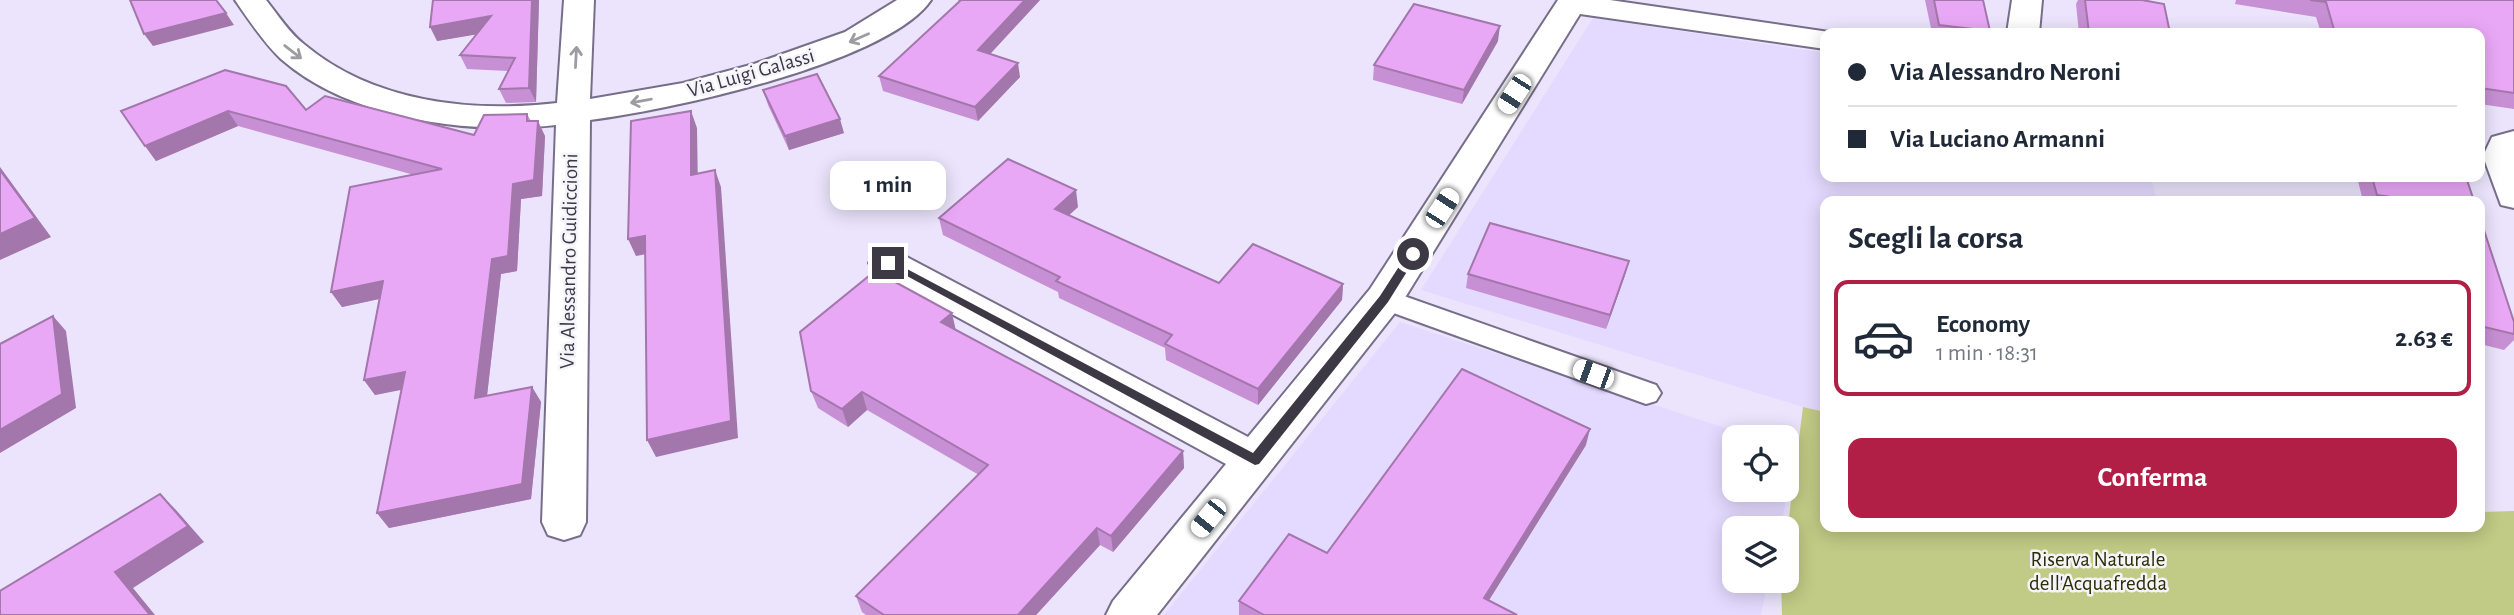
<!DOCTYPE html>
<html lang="it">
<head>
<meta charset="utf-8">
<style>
  :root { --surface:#fff; --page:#f6f6f7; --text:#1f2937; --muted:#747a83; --line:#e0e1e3; --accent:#b11f46 }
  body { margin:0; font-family:"Alegreya Sans",sans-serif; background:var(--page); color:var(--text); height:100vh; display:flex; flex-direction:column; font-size:26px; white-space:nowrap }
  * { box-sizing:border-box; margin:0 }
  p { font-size:23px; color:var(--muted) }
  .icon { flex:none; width:38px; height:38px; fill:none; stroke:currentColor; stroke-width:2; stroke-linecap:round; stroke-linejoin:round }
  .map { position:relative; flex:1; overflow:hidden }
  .details { position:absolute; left:1820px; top:196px; width:665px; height:336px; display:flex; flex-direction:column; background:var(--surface); border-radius:14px; box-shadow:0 4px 18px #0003 }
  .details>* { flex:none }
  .hud { position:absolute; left:1820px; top:28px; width:665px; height:154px; border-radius:14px; box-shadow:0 4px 18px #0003; display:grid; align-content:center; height:154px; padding:0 28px; background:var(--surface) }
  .fabs { position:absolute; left:1722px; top:425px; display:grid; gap:14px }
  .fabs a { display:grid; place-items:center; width:77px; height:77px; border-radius:14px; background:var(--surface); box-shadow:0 4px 18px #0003; font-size:35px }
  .end { position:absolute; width:32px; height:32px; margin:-16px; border:9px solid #3c3945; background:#fff; box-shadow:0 0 0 4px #fff }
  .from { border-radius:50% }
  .bubble { position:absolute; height:49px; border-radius:14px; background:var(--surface); box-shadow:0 4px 18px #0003; font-size:23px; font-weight:700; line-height:49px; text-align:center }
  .car { position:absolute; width:21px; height:42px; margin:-21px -10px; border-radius:9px; box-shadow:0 0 5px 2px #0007; background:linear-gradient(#fff 24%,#345 0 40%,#fff 0 76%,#345 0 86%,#fff 0) }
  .hud b { display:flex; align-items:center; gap:24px; height:66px; font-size:26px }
  .hud b+b { border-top:2px solid var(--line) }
  .hud i { width:18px; height:18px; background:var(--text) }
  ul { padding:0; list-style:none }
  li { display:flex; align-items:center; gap:21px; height:116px; margin:0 14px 10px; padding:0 14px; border:4px solid transparent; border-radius:14px }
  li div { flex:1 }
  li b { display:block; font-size:26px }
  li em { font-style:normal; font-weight:700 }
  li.active { border-color:var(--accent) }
  li>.icon { width:63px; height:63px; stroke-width:1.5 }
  h2 { padding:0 28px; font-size:32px; line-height:84px }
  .action { display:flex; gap:14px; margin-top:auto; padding:14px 28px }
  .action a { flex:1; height:80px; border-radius:14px; background:var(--accent); color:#fff; font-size:28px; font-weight:700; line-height:80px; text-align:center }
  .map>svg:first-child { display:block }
  .built { fill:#e4daff }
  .green { fill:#c1cb85 }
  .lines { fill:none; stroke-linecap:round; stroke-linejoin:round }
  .service-casing { stroke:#776f8a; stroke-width:4 }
  .minor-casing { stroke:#776f8a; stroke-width:4 }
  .service { fill:#fff; fill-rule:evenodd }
  .minor { fill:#fff; fill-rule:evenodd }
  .wall { fill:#c890d4 }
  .shaded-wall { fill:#a376ac }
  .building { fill:#e9a8f6; stroke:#a376ac; stroke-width:2 }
  .oneway { stroke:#9e9ca2 }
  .route { fill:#3c3945 }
  .labels { text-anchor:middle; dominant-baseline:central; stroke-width:5; stroke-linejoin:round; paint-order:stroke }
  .street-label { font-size:21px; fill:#3c3945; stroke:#f6f4fb }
  .park-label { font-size:21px; fill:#2b2f04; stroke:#f6f4fb }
</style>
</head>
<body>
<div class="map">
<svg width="2514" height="615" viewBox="0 0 2514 615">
  <rect width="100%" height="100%" fill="#ebe4fc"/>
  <g class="built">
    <polygon points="1593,18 1825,53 1825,177 2151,177 2157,201 1825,201 1825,412 1803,407 1421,290"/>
    <polygon points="1400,322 1753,437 1734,438 1734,490 1787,490 1787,449 1797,452 1780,528 1734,528 1734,581 1768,581 1761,615 1164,615"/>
  </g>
  <polygon class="green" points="1803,407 1825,412 1825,527 2480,527 2480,512 2514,511 2514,615 1782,615 1781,581 1787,581 1787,533"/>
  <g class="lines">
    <g class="service-casing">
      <polygon id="service" points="1384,289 1656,385 1661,393 1656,401 1646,404 1374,306 1370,299 1374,292"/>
    </g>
    <g class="minor-casing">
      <g id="minor">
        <path d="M235,0H266C278,15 290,34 305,45C373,102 471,113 557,103L564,0H594L590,99L683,83L754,64L845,32L897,0H931C888,63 666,111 590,120L586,522L580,535L564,540L548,535L542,522L556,125C469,135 349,119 281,59C264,43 248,19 235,0Z"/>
        <polygon points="1558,0 1610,0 1836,33 1825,33 1825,49 1580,14 1398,309 1157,615 1106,615 1113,601 1226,464 875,272 869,263 875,254 888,250 901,254 1248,437 1370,289"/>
        <polygon points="2012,0 2042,0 2039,33 2007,33"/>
        <polygon points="2514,131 2514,208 2501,205 2483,156 2492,137"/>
      </g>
    </g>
    <use href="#service" class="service"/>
    <use href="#minor" class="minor"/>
  </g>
  <g class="wall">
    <polygon points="433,0 539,0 536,102 506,103 499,89 508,71 467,69 460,55 476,34 437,41"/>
    <polygon points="958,0 1040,0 990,54 1020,77 978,121 883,91 879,76 959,2"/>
    <polygon points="1925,0 1983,0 1990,31 1989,33 1932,33"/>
    <polygon points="2078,0 2142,0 2170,33 2079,33 2076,4"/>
    <polygon points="2236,0 2514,0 2514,109 2480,104 2480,33 2321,33 2316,17 2235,4"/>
    <polygon points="1498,41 1462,104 1373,80 1374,65"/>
    <polygon points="763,90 844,133 789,150 768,105"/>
    <polygon points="306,110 474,135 527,114 531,121 545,136 542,196 521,199 517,271 501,274 487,396 532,387 541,402 531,499 389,528 377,513 402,389 375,395 364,380 379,299 342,307 331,292 414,175 238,126 156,161 121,111"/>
    <polygon points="2357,177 2466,177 2474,201 2363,201"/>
    <polygon points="1078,207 1069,215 1219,283 1343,284 1342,300 1258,405 1166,360 1165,348 1059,298 1058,292 943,235 939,218"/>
    <polygon points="2480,218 2514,322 2514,340 2504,350 2480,344"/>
    <polygon points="1468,274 1625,275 1606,329 1466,288"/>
    <polygon points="955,329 1183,451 1184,468 1113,552 1100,545 1036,615 866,615 862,612 856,596 979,475 867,410 848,427 818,408 811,391"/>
    <polygon points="1586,445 1489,600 1517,615 1239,615 1239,601"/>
  </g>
  <g class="shaded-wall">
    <polygon points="532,0 539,0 536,102 529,88"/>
    <polygon points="1025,0 1040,0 980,65 978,50"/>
    <polygon points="226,13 234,25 153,46 144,34"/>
    <polygon points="491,16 497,31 437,41 430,27"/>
    <polygon points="1500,26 1498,41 1462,104 1464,90"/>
    <polygon points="1018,63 1020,77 978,121 975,107"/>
    <polygon points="228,111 238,126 156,161 145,146"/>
    <polygon points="691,111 697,128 698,192 691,175"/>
    <polygon points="840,119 844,133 789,150 785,136"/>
    <polygon points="538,121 545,136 542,196 521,199 517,271 501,274 485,413 475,398 492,259 513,184"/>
    <polygon points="0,167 51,237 0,260"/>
    <polygon points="715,170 721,187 738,438 656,457 647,440"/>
    <polygon points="1076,190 1078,207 1057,226 1055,209"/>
    <polygon points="645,236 652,253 636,256 628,239"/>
    <polygon points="1629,261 1625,275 1606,329 1610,315"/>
    <polygon points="383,281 393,296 342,307 331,292"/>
    <polygon points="1343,284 1342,300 1258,405 1258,389"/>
    <polygon points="952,313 956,331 941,322"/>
    <polygon points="53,316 66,331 76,408 0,453 0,430"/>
    <polygon points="405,372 416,387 375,395 364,380"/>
    <polygon points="532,387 541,402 531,499 389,528 377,513"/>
    <polygon points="862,392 867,410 848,427 842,409"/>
    <polygon points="1590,429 1586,445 1481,613 1484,598"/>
    <polygon points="1183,451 1184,468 1113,552 1111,536"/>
    <polygon points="160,494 176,510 204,542 133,588 155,615 150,615 115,572"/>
    <polygon points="1097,528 1100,545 1036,615 1018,615"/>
  </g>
  <g class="building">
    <polygon points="130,0 216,0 226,13 144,34"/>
    <polygon points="433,0 532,0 529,88 499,89 515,58 460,55 491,16 430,27"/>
    <polygon points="961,0 1025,0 978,50 1018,63 975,107 879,76"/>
    <polygon points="1934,0 1983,0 1990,31 1939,25"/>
    <polygon points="2085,0 2142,0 2164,4 2170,33 2089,33"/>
    <polygon points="2310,0 2514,0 2514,93 2480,88 2480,33 2335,33 2326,2"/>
    <polygon points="1414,4 1500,26 1464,90 1374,65"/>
    <polygon points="225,70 286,86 306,110 325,96 474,135 484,115 527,114 527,121 538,121 534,180 513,184 508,256 492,259 475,398 532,387 522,484 377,513 405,372 364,380 383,281 331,292 350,187 442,169 228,111 145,146 121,111"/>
    <polygon points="817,74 840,119 785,136 763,90"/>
    <polygon points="691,111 691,175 715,170 731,421 647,440 645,236 628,239 631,121"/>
    <polygon points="1008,159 1076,190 1055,209 1219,283 1253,244 1343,284 1258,389 1165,344 1172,335 1056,281 1060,277 939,218"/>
    <polygon points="0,170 35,218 0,234"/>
    <polygon points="2372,177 2466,177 2474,201 2398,201 2397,198 2377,195"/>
    <polygon points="2480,218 2514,322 2514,334 2480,326"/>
    <polygon points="1490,223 1629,261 1610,315 1468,274"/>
    <polygon points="875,271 952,313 941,322 1183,451 1111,536 1097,528 1018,615 884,615 856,596 988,465 862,392 842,409 811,391 800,332"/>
    <polygon points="53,316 62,394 0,430 0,344"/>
    <polygon points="1462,369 1590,429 1484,598 1517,615 1264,615 1239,601 1289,534 1327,553"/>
    <polygon points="160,494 188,526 115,572 150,615 0,615 0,591"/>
  </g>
  <defs><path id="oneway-shaft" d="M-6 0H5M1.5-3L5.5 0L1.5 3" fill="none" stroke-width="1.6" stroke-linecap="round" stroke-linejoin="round" transform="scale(1.75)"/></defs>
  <g class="oneway">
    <use href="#oneway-shaft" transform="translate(859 38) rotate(156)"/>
    <use href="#oneway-shaft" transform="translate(293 52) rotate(38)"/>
    <use href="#oneway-shaft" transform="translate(576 57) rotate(-87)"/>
    <use href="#oneway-shaft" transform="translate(641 101) rotate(170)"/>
  </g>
  <polygon class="route" points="1413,250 1418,254 1388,302 1259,464 1255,465 883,263 888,259 892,261 1253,453 1380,296 1409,251"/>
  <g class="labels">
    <g class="street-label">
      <text transform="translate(751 73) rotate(-16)">Via Luigi Galassi</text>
      <text transform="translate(569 261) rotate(-89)">Via Alessandro Guidiccioni</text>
    </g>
    <g class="park-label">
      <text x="2098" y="559">Riserva Naturale<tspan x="2098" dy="24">dell'Acquafredda</tspan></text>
    </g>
  </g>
</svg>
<div class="fabs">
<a><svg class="icon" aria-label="locate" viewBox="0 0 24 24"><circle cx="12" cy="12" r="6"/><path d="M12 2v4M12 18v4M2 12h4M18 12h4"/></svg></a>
<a><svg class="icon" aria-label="layers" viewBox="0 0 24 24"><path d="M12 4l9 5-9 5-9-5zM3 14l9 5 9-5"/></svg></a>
</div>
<i class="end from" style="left:1413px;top:254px"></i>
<i class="end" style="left:888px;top:263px"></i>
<div class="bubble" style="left:830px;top:161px;width:116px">1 min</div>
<i class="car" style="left:1514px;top:94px;rotate:213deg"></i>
<i class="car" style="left:1442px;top:208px;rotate:33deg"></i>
<i class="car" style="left:1593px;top:374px;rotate:290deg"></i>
<i class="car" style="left:1208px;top:518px;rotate:219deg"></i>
<div class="hud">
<b><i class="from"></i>Via Alessandro Neroni</b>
<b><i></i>Via Luciano Armanni</b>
</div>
<section class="details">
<h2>Scegli la corsa</h2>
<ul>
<li class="active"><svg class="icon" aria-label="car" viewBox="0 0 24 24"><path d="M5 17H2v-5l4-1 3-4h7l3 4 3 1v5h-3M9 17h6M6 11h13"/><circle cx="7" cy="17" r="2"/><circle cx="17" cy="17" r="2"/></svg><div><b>Economy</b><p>1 min · 18:31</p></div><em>2.63 €</em></li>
</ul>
<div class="action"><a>Conferma</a></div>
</section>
</div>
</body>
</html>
